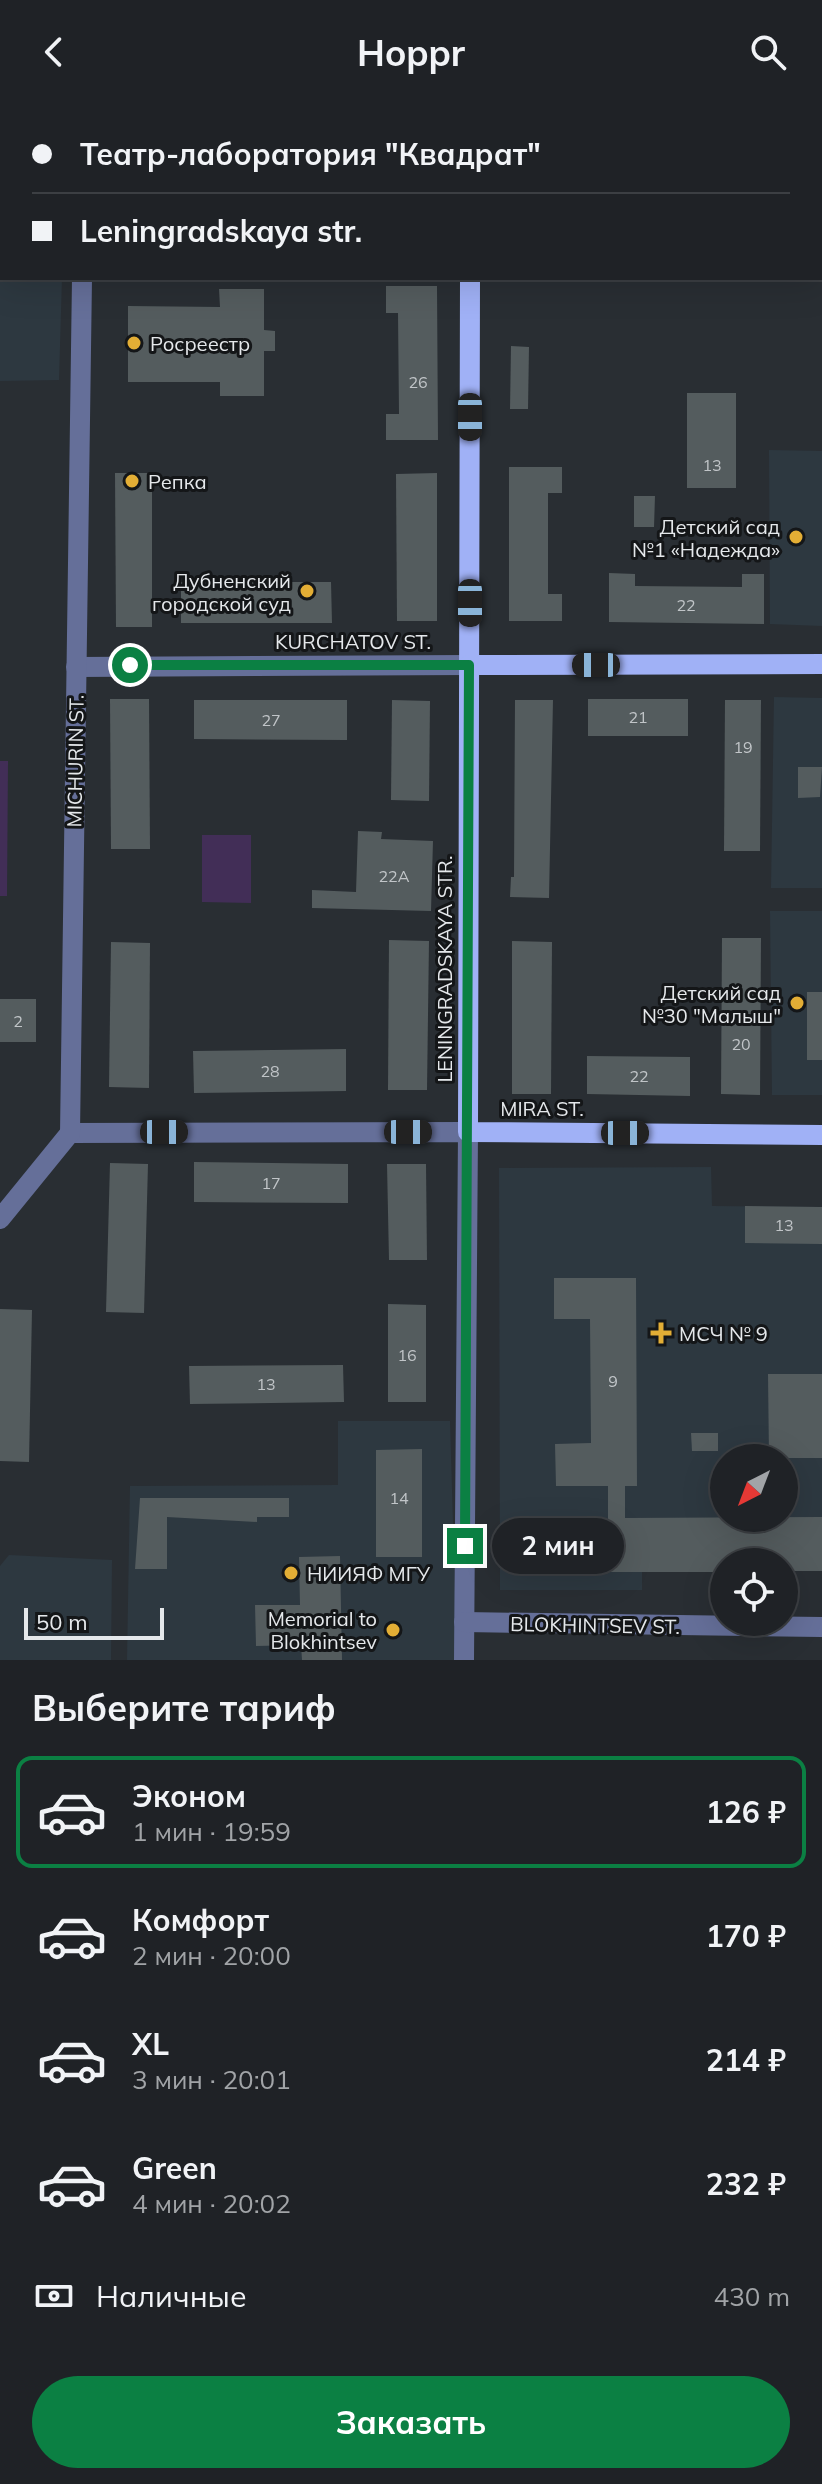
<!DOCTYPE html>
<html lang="ru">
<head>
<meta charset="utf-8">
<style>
  :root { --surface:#1f2226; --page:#2c2f32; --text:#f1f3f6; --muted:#a1a4a7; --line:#3c3f43; --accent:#0b8043 }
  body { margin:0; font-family:Mulish,sans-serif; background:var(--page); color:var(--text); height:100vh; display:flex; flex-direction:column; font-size:30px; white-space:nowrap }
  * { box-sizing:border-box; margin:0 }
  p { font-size:26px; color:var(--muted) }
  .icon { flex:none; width:44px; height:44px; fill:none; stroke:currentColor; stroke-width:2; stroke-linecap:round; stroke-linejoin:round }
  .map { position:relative; height:1556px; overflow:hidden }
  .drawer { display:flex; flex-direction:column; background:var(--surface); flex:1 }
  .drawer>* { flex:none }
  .banner { position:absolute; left:0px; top:0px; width:822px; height:176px; box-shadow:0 8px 32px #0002,0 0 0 2px var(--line); display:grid; align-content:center; height:176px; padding:0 32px; background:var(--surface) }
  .needle { width:52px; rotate:222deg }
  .buttons { position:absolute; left:710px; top:1340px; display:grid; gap:16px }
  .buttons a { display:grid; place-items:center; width:88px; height:88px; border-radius:50%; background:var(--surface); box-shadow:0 8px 32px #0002,0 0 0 2px var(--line); font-size:40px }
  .scale { position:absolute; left:24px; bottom:20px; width:140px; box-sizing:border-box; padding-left:8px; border:4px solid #e5e8eb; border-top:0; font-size:22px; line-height:28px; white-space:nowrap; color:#e5e8eb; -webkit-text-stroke:6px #141618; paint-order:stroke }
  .end { position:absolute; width:36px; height:36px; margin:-18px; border:10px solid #0b8043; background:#fff; box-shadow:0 0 0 4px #fff }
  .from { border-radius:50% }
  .bubble { position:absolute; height:56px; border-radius:28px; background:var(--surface); box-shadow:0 8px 32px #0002,0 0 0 2px var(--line); font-size:26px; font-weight:700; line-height:56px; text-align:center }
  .car { position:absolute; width:24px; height:48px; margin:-24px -12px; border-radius:10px; box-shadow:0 0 6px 2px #0007; background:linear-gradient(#222 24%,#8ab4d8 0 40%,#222 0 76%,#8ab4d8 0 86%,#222 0) }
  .banner b { display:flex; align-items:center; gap:28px; height:76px; font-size:30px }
  .banner b+b { border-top:2px solid var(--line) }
  .banner i { width:20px; height:20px; background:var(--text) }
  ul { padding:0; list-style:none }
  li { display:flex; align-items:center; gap:24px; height:112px; margin:0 16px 12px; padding:0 16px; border:4px solid transparent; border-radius:16px }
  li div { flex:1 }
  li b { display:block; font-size:30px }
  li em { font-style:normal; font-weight:700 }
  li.selected { border-color:var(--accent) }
  li>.icon { width:72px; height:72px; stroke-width:1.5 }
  h2 { padding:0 32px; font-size:36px; line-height:96px }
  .pay { display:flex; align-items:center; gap:20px; height:88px; padding:0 32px; font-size:30px }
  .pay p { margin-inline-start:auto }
  .action { display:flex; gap:16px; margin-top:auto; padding:16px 32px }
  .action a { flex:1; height:92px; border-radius:48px; background:var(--accent); color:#fff; font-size:32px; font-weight:700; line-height:92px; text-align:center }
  header { display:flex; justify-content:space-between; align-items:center; height:104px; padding:0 32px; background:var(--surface); font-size:36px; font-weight:700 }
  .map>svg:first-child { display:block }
  .built { fill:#2d3840; fill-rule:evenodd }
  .green { fill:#422e57 }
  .building { fill:#545c5e }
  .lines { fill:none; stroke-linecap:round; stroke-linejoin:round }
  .minor { stroke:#656f99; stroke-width:20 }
  .major { stroke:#a0b1f6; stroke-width:20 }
  .rail-casing { stroke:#d1d4d7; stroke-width:9 }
  .rail { stroke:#141618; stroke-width:6; stroke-dasharray:18; stroke-linecap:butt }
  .route { stroke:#0b8043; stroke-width:10 }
  .poi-dot { fill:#e3ae35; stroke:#141618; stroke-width:3 }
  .labels { text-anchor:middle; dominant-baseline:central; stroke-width:6; stroke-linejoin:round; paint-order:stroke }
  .number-label { font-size:16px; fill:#c1c5c8 }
  .poi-label { font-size:20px; fill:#e5e8eb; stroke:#141618; text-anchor:start }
  .street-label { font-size:20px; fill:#e5e8eb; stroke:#141618 }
</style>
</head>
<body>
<header><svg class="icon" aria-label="back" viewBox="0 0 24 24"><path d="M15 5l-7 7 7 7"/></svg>Hoppr<svg class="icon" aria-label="search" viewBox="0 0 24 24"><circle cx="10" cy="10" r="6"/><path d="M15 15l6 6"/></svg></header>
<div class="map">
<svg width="822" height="1556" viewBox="0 0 822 1556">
  <rect width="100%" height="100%" fill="#292e33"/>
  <g class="built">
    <polygon points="0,24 2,174 62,174 59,276 0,277"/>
    <polygon points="769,346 822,347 822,522 770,520"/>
    <polygon points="774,593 822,594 822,784 771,784"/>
    <polygon points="770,807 822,807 822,991 772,991"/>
    <path d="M711,1063L712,1102L822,1103V1467H784V1458H724V1468H642V1486H500L499,1064ZM724,1354H784V1414H724Z"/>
    <polygon points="338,1317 450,1317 457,1556 127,1556 130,1382 338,1381"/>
    <polygon points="9,1451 112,1456 111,1556 0,1556 0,1462"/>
  </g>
  <g class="green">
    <polygon points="0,657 8,657 7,792 0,792"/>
    <polygon points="202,731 251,731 251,799 202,798"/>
  </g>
  <g class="building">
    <polygon points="386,182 437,182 438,336 386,336 386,310 399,310 398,209 386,209"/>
    <polygon points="219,185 264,185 264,226 275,227 275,247 264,247 264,292 220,292 220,278 128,278 128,202 220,203"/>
    <polygon points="511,242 529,243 528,305 510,305"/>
    <rect x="687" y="289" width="49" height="95"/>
    <polygon points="509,363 562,363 562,389 548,389 548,490 562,490 562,517 509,517"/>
    <polygon points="115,369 152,369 152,523 116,523"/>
    <polygon points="437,369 437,517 397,517 396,370"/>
    <polygon points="634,392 655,392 654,423 634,423"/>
    <polygon points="609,469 635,470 635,482 742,483 742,470 764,470 764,520 609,518"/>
    <polygon points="181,478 331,478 332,519 181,519"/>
    <polygon points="110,595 149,595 150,745 111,745"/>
    <rect x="588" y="595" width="100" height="37"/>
    <polygon points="194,596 347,596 347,636 194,635"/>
    <polygon points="392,596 430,597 429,697 391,696"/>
    <polygon points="515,596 553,596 549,794 510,793 511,773 514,773"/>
    <polygon points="725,596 761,596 760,747 724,747"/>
    <polygon points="798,663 822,663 820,693 798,694"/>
    <polygon points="358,727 382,728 381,735 433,737 431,807 312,804 312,786 356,788"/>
    <polygon points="722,834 761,834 760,991 721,990"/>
    <polygon points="389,836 429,837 427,986 388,986"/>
    <polygon points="512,837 552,838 551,990 512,990"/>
    <polygon points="111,838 150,839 149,984 109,983"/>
    <rect x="807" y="888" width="15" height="68"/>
    <rect x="0" y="895" width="36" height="43"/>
    <polygon points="346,945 346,987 194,989 193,947"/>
    <polygon points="587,952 690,953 690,992 587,990"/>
    <polygon points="194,1058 348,1060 348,1099 194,1098"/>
    <polygon points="110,1059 148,1060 144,1209 106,1208"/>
    <polygon points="387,1060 426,1060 427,1156 389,1156"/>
    <polygon points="745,1102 822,1103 822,1140 745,1139"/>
    <polygon points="554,1174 636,1174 637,1382 625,1382 625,1414 822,1413 822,1467 784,1467 784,1458 724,1458 724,1468 608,1468 608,1382 556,1382 555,1340 591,1339 590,1215 554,1215"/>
    <polygon points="388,1200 426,1201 426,1298 388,1298"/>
    <polygon points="0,1205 32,1206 29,1358 0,1357"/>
    <polygon points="343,1261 344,1298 190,1300 189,1262"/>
    <polygon points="768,1270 822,1270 822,1354 769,1354"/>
    <polygon points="691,1329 718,1329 718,1347 692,1347"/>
    <polygon points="422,1345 422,1453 376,1453 376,1346"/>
    <polygon points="140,1394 289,1394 289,1413 257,1413 257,1418 167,1413 167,1465 135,1465"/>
    <polygon points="340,1452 342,1556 302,1556 301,1541 256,1542 255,1501 300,1501 299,1453"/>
  </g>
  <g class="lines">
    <g class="minor">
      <polyline points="76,563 469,561"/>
      <polyline points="70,1029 468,1028 464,1556"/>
      <polyline points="0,1115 70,1029 82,174"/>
      <polyline points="464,1518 822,1523"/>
    </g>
    <g class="major">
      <polyline points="469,0 469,2"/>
      <polyline points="470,174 468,1028 822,1031"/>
      <polyline points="469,561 822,560"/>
    </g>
    <g class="rail-casing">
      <g id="rail">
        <polyline points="717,0 729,2"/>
        <polyline points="820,18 822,18"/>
      </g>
    </g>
    <use href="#rail" class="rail"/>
  </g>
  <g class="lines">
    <polyline class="route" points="130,561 469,561 465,1442"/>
  </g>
  <g class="poi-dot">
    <circle cx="134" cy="239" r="8"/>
    <circle cx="132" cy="377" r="8"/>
    <circle cx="796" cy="433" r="8"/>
    <circle cx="307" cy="487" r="8"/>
    <circle cx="797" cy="899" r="8"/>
    <path d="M657 1217h8v8h8v8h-8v8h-8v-8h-8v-8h8z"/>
    <circle cx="291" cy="1469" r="8"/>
    <circle cx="393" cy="1526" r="8"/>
  </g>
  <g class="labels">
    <g class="number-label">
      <text x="418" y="278">26</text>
      <text x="712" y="361">13</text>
      <text x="686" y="501">22</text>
      <text x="638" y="613">21</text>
      <text x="271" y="616">27</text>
      <text x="743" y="643">19</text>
      <text x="394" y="772">22А</text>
      <text x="18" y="917">2</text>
      <text x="741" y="940">20</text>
      <text x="270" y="967">28</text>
      <text x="639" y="972">22</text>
      <text x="271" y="1079">17</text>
      <text x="784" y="1121">13</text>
      <text x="407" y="1251">16</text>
      <text x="613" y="1277">9</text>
      <text x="266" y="1280">13</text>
      <text x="399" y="1394">14</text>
    </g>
    <g class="poi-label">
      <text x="150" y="239">Росреестр</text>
      <text x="148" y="377">Репка</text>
      <text x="780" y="422" text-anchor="end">Детский сад<tspan x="780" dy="23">№1 «Надежда»</tspan></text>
      <text x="291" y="476" text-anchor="end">Дубненский<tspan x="291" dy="23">городской суд</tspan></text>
      <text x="781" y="888" text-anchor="end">Детский сад<tspan x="781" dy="23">№30 "Малыш"</tspan></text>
      <text x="679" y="1229">МСЧ № 9</text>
      <text x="307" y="1469">НИИЯФ МГУ</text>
      <text x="377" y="1514" text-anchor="end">Memorial to<tspan x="377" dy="23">Blokhintsev</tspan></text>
    </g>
    <g class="street-label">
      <text x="353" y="537">KURCHATOV ST.</text>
      <text transform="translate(75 657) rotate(-89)">MICHURIN ST.</text>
      <text transform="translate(444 865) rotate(-90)">LENINGRADSKAYA STR.</text>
      <text x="542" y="1004">MIRA ST.</text>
      <text transform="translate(595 1521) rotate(1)">BLOKHINTSEV ST.</text>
    </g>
  </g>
</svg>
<div class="buttons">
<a><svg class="needle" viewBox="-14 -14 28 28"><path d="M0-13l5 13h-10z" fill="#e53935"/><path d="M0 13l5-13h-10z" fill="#a1a4a7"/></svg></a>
<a><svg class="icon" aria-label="locate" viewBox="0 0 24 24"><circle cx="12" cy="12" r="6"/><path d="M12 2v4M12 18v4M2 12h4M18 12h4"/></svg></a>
</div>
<div class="scale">50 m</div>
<i class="end from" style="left:130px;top:561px"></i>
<i class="end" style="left:465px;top:1442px"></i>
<div class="bubble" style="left:492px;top:1414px;width:132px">2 мин</div>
<i class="car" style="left:470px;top:313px;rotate:180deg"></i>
<i class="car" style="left:470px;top:499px;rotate:180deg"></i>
<i class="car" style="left:596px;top:561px;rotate:270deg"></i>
<i class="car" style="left:164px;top:1028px;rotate:90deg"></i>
<i class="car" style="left:408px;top:1028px;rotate:90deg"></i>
<i class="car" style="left:625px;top:1029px;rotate:90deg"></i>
<div class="banner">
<b><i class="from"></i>Театр-лаборатория &quot;Квадрат&quot;</b>
<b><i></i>Leningradskaya str.</b>
</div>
</div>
<section class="drawer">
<h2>Выберите тариф</h2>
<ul>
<li class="selected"><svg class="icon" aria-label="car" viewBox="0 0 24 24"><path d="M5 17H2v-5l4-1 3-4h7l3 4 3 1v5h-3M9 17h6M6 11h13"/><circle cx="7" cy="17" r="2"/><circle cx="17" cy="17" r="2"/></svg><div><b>Эконом</b><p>1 мин · 19:59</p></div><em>126 ₽</em></li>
<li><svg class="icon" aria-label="car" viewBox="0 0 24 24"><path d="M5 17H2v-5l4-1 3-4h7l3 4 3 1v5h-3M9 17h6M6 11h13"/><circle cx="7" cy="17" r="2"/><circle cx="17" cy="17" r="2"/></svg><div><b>Комфорт</b><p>2 мин · 20:00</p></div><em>170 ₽</em></li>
<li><svg class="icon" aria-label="car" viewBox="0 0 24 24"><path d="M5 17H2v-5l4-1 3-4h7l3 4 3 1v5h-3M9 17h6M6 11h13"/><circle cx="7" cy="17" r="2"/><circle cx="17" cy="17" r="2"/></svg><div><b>XL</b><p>3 мин · 20:01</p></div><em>214 ₽</em></li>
<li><svg class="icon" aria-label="car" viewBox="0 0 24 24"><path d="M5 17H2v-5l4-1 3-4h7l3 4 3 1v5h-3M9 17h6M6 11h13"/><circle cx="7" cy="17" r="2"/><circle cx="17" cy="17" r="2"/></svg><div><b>Green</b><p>4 мин · 20:02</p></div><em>232 ₽</em></li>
</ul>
<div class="pay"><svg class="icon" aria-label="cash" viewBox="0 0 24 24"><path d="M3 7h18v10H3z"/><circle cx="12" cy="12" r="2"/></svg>Наличные<p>430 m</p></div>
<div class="action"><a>Заказать</a></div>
</section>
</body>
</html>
